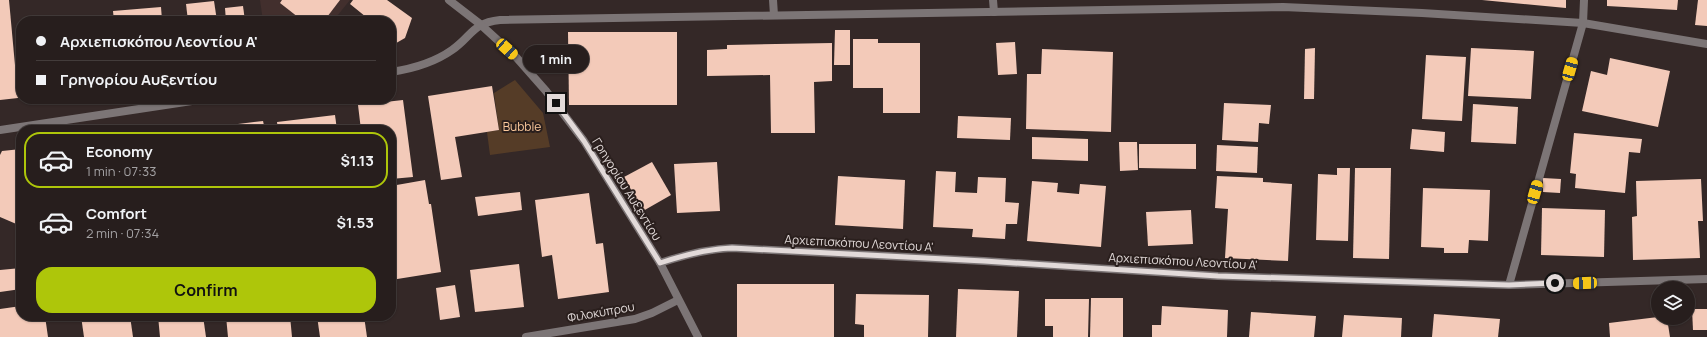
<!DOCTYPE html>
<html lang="en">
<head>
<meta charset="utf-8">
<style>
  :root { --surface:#271e1d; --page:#332b2a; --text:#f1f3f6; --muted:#a4a2a4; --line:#433c3b; --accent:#aec60a }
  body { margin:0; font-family:Manrope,sans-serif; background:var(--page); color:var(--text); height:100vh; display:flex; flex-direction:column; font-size:15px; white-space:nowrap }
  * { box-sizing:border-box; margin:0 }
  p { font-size:13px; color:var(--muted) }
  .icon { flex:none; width:22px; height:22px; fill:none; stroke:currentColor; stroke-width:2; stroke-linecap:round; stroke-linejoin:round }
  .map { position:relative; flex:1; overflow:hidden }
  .side { position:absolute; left:16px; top:125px; width:380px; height:196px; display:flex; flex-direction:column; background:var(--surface); border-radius:16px; box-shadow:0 1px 3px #0004,0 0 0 1px var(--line) }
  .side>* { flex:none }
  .hud { position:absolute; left:16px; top:16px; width:380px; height:88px; border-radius:16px; box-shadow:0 1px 3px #0004,0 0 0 1px var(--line); display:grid; align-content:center; height:88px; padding:0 20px; background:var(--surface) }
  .controls { position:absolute; left:1651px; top:281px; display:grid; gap:8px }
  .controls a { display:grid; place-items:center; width:44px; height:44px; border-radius:50%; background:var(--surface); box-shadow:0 1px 3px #0004,0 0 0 1px var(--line); font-size:20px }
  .end { position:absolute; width:18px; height:18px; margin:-9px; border:5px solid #e2dad9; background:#111; box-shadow:0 0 0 2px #111 }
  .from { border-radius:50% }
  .bubble { position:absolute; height:28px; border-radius:14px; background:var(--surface); box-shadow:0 1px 3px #0004,0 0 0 1px var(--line); font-size:13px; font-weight:700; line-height:28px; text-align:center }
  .car { position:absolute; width:12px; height:24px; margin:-12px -6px; border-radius:5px; box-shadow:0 0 3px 1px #0007; background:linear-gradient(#f5c518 24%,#345 0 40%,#f5c518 0 76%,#345 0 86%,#f5c518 0) }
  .hud b { display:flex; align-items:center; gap:14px; height:38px; font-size:15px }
  .hud b+b { border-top:1px solid var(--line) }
  .hud i { width:10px; height:10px; background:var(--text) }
  ul { padding:7px 0 0; list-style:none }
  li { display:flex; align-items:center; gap:12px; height:56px; margin:0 8px 6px; padding:0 12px; border:2px solid transparent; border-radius:16px }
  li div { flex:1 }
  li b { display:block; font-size:15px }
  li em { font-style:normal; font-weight:700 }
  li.active { border-color:var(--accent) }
  li>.icon { width:36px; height:36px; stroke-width:1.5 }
  .cta { display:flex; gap:8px; margin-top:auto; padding:8px 20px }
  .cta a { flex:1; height:46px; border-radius:16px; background:var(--accent); color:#111; font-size:16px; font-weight:700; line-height:46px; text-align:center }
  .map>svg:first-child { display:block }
  .built { fill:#422f2d }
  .green { fill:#553c27 }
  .building { fill:#f3cab9 }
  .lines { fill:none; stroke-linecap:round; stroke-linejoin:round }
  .minor { stroke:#7c7576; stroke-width:8 }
  .tertiary { stroke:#7c7576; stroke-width:8 }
  .route { stroke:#e2dad9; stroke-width:5 }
  .labels { text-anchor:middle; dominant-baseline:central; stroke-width:4; stroke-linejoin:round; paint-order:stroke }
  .park-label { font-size:12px; fill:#fcc99c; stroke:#2a1f1d }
  .street-label { font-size:12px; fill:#e2dad9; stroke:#2a1f1d }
</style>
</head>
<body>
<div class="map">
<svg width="1707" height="337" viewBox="0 0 1707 337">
  <rect width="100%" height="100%" fill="#342827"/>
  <polygon class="built" points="260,0 350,0 333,21 263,21"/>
  <polygon class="green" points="515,80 543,113 550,147 490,155 487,132 499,130 494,93"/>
  <g class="building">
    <polygon points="0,0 9,0 18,98 0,100"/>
    <polygon points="282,0 340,0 324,21 303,21 280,3"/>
    <polygon points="353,0 387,0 412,18 405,38 391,46 391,21 371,21 350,4"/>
    <polygon points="1482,0 1566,0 1566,8"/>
    <polygon points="1607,0 1678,0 1677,10 1607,6"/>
    <polygon points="1698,0 1707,0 1707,26 1695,25"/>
    <polygon points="214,1 217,21 188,21 186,4"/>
    <polygon points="243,6 245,21 226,21 225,8"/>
    <polygon points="161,7 162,20 180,18 180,21 114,21 113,11"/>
    <polygon points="835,30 850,30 850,65 834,65"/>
    <polygon points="568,32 677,32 677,105 569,105"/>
    <polygon points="853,39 878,39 878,43 920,43 920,113 883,113 883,88 853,88"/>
    <polygon points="1015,42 1017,74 998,75 996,43"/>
    <polygon points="832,43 832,81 814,82 815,133 771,133 770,75 707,76 707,50 727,49 727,45"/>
    <polygon points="1315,48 1314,99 1304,99 1305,49"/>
    <polygon points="1471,48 1534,51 1531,99 1468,96"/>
    <polygon points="1042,49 1113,52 1111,132 1026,129 1027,74 1041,74"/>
    <polygon points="1426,55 1466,57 1462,121 1422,119"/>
    <polygon points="1610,58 1670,71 1658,127 1582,111 1591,71 1607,75"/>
    <polygon points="492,86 499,130 455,137 462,177 441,180 428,96"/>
    <polygon points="403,100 413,177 391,179 391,130 361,130 358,105"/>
    <polygon points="1224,103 1271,105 1269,124 1259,123 1258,142 1222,140"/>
    <polygon points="1473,104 1518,107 1516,144 1471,142"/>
    <polygon points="335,115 337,130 278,130 277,122"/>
    <polygon points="958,116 1011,118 1010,140 957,138"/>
    <polygon points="263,121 265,130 206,130 206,128"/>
    <polygon points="1412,129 1445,132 1444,152 1410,149"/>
    <polygon points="1574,133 1642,139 1640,153 1629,152 1625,193 1575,188 1576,174 1570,173"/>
    <polygon points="1032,137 1088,139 1088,161 1032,159"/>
    <polygon points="1119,142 1137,142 1138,170 1120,171"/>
    <polygon points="1139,144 1196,144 1196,169 1139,168"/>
    <polygon points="1217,145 1258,147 1257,173 1216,171"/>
    <polygon points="21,149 21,226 0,217 0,155 2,151"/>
    <polygon points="652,162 671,195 643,211 624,177"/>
    <polygon points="717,162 720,211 677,213 674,164"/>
    <polygon points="1337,168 1350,168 1348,241 1316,240 1318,174 1337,175"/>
    <polygon points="1355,168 1391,168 1389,259 1353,258"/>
    <polygon points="936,171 956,172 955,192 977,193 978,177 1006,178 1005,202 1019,203 1017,224 1006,224 1005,239 972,237 973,229 933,227"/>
    <polygon points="838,176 905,180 903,229 835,225"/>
    <polygon points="1217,176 1263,178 1263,182 1292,184 1288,261 1225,258 1228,209 1215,208"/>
    <polygon points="1543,178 1561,179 1560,193 1543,192"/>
    <polygon points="1701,179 1703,221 1698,221 1700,258 1633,260 1632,217 1637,216 1636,181"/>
    <polygon points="425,180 429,204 431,204 441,272 391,280 391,186"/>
    <polygon points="1032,181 1058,183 1057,192 1079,194 1080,184 1106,186 1101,247 1027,241"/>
    <polygon points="1423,188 1490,190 1488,241 1469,240 1468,253 1444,253 1444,248 1421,247"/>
    <polygon points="520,192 522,210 478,216 475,197"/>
    <polygon points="589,193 596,244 603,243 609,292 558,299 552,255 542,257 535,200"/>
    <polygon points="1542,208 1605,210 1604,257 1541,255"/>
    <polygon points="1191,210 1193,244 1148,246 1146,212"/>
    <polygon points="519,264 524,307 475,312 470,270"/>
    <polygon points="21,268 21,289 0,292 0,270"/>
    <rect x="737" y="284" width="97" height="53"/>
    <polygon points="455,285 460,317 440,320 436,288"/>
    <polygon points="958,289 1019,291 1017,337 956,337"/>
    <polygon points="856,294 929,295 928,337 864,337 864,325 855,324"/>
    <polygon points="1091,298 1123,298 1123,337 1090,337"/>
    <polygon points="1045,299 1089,299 1088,337 1053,337 1053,326 1045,326"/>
    <polygon points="21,306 21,316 45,316 48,337 0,337 0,309"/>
    <polygon points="1162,306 1228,310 1227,337 1152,337 1152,325 1161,325"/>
    <polygon points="1692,309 1707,309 1707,330 1693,330"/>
    <polygon points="1251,312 1316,316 1314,337 1249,337"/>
    <polygon points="1434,314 1500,319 1498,337 1432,337"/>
    <polygon points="1344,315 1402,318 1401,337 1342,337"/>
    <polygon points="81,316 130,316 133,337 84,337"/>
    <polygon points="158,316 203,316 206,337 160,337"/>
    <polygon points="226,316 290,316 292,337 228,337"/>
    <polygon points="317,316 364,316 367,337 320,337"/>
    <polygon points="1658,317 1667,318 1670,337 1610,337 1609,323"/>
  </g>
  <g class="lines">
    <g class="minor">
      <polyline points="773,0 774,15"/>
      <polyline points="993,0 994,12"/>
      <path d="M391,72C411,69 435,62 452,50C472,36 472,23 500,20L1283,7L1422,13L1583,23L1707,44"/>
      <polyline points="0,130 205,99"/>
      <path d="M660,263C684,255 706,249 732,248L984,261L1218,276L1509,285L1707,279"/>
      <polyline points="1509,285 1583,23 1584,0"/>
      <polyline points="526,337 635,319 652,313 678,300"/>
    </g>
    <polyline class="tertiary" points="449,0 480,24 516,57 546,91 584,141 660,263 698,337"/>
  </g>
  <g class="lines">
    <path class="route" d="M556,103L584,141L660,263C684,255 706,249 732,248L984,261L1218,276L1509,285L1555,283"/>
  </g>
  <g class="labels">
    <g class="park-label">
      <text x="522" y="126">Bubble</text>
    </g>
    <g class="street-label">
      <text transform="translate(627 189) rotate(58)">Γρηγορίου Αυξεντίου</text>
      <text transform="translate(859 243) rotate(3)">Αρχιεπισκόπου Λεοντίου Α'</text>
      <text transform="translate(1183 261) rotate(3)">Αρχιεπισκόπου Λεοντίου Α'</text>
      <text transform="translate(601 312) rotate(-10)">Φιλοκύπρου</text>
    </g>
  </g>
</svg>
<div class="controls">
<a><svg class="icon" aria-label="layers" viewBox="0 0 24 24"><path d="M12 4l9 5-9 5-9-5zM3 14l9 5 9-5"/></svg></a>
</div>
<i class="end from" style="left:1555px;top:283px"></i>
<i class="end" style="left:556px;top:103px"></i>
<div class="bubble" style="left:523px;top:45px;width:66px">1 min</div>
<i class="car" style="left:507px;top:49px;rotate:132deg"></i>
<i class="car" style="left:1570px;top:69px;rotate:16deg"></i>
<i class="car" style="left:1535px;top:192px;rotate:16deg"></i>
<i class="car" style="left:1585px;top:283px;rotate:268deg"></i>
<div class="hud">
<b><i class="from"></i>Αρχιεπισκόπου Λεοντίου Α'</b>
<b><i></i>Γρηγορίου Αυξεντίου</b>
</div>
<section class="side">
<ul>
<li class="active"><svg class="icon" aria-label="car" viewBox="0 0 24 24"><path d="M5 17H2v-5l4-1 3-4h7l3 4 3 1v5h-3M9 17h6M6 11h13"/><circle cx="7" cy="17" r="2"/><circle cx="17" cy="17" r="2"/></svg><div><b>Economy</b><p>1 min · 07:33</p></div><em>$1.13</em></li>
<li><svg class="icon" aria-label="car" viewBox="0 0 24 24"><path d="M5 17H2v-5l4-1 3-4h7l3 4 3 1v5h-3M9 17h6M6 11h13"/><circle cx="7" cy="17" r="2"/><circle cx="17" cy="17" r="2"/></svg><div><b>Comfort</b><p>2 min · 07:34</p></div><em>$1.53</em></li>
</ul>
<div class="cta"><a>Confirm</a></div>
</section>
</div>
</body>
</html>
